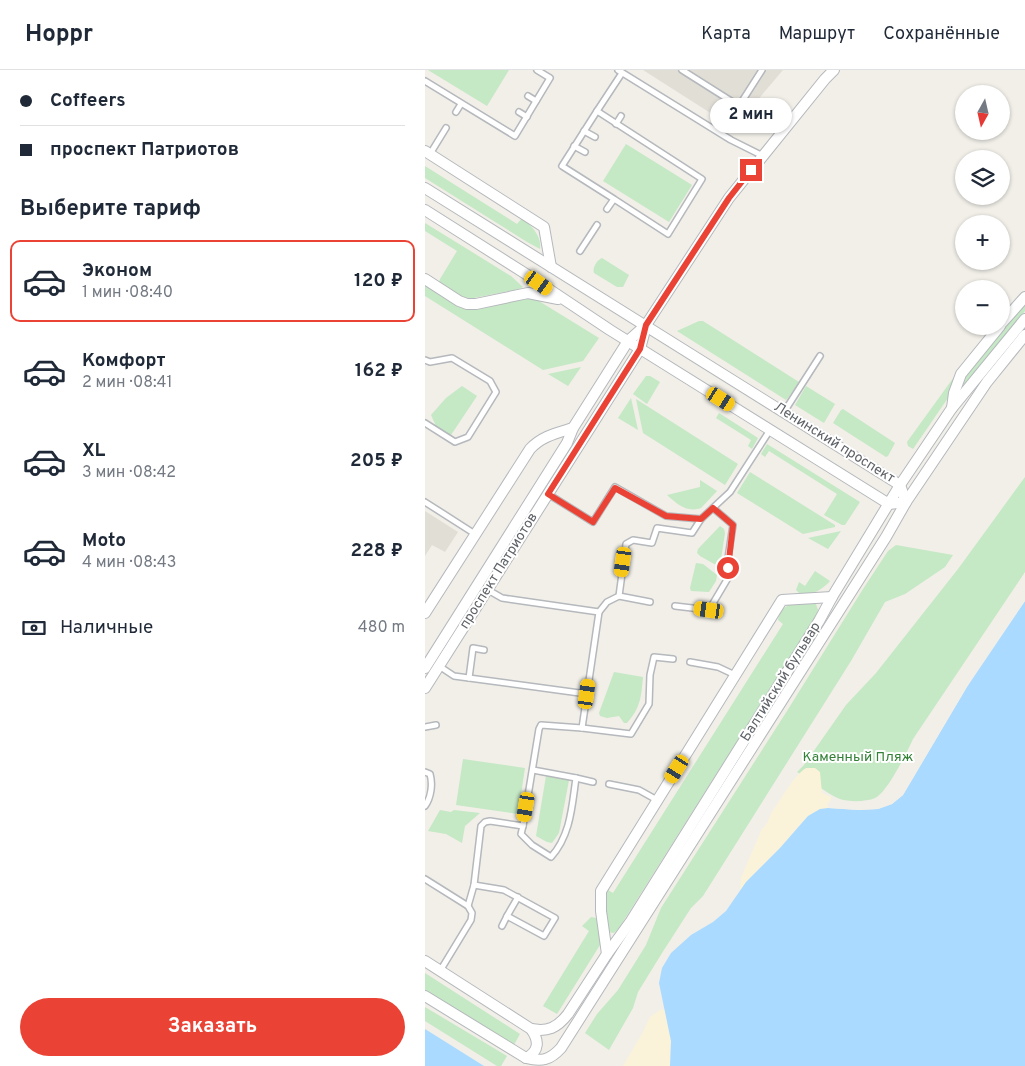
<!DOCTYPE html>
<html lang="ru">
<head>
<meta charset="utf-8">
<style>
  :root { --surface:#fff; --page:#f6f6f7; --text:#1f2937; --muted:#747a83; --line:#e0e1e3; --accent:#ea4335 }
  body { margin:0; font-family:Overpass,sans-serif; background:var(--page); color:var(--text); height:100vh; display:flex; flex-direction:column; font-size:19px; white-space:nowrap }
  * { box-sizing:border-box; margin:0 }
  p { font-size:16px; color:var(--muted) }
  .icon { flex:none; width:28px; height:28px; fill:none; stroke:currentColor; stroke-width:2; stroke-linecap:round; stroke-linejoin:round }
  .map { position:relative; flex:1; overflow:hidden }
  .drawer { display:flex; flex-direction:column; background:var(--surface); width:425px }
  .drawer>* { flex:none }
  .top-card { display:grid; align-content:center; height:110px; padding:0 20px; background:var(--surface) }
  .needle { width:32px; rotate:188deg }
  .tools { position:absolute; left:530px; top:15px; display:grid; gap:10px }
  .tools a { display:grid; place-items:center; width:55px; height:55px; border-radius:50%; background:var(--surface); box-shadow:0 1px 4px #0004; font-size:25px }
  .end { position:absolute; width:22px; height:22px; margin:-11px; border:6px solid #ea4335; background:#fff; box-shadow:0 0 0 2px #fff }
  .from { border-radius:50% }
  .bubble { position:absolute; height:35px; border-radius:18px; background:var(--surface); box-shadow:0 1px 4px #0004; font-size:16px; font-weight:700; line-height:35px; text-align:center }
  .car { position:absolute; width:15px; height:30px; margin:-15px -8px; border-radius:6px; box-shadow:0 0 4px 1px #0007; background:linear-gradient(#f5c518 24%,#345 0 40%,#f5c518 0 76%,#345 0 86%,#f5c518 0) }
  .top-card b { display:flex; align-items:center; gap:18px; height:48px; font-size:19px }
  .top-card b+b { border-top:1px solid var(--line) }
  .top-card i { width:12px; height:12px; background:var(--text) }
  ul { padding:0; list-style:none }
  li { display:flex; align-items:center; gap:15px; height:82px; margin:0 10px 8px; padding:0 10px; border:2px solid transparent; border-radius:10px }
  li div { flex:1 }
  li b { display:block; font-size:19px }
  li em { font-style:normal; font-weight:700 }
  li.on { border-color:var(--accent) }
  li>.icon { width:45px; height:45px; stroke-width:1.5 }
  h2 { padding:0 20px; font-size:22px; line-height:60px }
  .pay { display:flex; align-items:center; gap:12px; height:55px; padding:0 20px; font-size:19px }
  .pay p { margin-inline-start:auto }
  .cta { display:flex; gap:10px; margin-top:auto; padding:10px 20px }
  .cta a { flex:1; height:58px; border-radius:30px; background:var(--accent); color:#fff; font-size:20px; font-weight:700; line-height:58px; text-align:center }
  header { display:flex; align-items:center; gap:30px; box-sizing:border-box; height:70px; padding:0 25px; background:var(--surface); border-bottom:1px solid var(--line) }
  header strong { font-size:24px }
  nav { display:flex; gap:28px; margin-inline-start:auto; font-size:18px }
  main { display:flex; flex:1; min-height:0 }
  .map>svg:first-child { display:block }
  .education { fill:#e1ded6 }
  .green { fill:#c5e8c5 }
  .sand { fill:#fbf3d9 }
  .water { fill:#aadaff }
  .pier { fill:#f1efe8 }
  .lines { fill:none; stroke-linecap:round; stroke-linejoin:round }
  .service-casing { stroke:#b5b8bc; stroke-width:8 }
  .minor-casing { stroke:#b5b8bc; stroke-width:12 }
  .service { stroke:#fff; stroke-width:5 }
  .minor { stroke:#fff; stroke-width:10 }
  .route { stroke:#ea4335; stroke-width:6 }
  .labels { text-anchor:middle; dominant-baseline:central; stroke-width:4; stroke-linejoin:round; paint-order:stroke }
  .street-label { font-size:14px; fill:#5f6368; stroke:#fff }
  .park-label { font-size:14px; fill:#348238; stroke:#fff }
</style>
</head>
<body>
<header>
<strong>Hoppr</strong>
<nav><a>Карта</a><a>Маршрут</a><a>Сохранённые</a></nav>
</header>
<main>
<section class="drawer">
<div class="top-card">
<b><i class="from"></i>Coffeers</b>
<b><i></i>проспект Патриотов</b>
</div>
<h2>Выберите тариф</h2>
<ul>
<li class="on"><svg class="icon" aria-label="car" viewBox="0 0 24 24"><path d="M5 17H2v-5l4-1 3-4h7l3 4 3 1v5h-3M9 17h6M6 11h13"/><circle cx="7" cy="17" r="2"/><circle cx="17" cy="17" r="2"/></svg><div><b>Эконом</b><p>1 мин · 08:40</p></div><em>120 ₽</em></li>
<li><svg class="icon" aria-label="car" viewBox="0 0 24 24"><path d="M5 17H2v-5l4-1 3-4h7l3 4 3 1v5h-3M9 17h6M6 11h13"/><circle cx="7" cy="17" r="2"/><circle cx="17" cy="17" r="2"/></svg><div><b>Комфорт</b><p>2 мин · 08:41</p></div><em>162 ₽</em></li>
<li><svg class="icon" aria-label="car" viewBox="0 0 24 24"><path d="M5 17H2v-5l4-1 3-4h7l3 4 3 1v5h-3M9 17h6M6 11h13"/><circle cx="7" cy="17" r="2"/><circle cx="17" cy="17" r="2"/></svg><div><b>XL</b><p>3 мин · 08:42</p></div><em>205 ₽</em></li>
<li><svg class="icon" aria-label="car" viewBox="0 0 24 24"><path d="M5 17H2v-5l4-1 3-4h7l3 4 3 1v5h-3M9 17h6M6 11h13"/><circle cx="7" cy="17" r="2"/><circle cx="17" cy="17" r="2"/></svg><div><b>Moto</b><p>4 мин · 08:43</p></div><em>228 ₽</em></li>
</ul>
<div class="pay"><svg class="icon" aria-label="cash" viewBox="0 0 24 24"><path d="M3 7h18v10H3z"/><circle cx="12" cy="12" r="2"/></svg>Наличные<p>480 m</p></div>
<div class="cta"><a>Заказать</a></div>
</section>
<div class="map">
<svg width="600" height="996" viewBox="0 0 600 996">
  <rect width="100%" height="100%" fill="#f1efe8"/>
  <g class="education">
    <polygon points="218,0 358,0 309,58"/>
    <polygon points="0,441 33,462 20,482 7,475 0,486"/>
  </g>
  <g class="green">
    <polygon points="3,0 84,0 62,36"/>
    <polygon points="201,74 267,115 244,152 178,111"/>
    <path d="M0,96L92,154L97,148C106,155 117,166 115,179L102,172L0,108Z"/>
    <polygon points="0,153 86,206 98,217 94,219 44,229 35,226 14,213 15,209 32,181 0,161"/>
    <path d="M177,188L204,205L198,217H192L169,203C167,198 172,190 177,188Z"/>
    <polygon points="0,216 30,235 45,239 103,227 109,228 174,268 158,291 118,300 0,226"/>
    <polygon points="600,234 600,241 538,316 540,307"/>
    <polygon points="274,251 278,251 374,312 363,328 361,330 252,261"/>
    <polygon points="156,297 143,316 123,304"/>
    <polygon points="221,306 225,306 235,312 222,334 208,324"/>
    <polygon points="529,307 523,328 488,379 483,376 482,372"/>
    <polygon points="37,316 52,326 26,365 11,356 6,345 21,328"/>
    <polygon points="381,316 410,334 399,353 370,335"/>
    <polygon points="206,328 213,360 193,348"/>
    <polygon points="211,329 313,394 300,415 218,363"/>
    <polygon points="418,339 470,373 463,386 461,387 408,353 416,340"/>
    <polygon points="294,343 333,368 327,379 323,376 326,370 291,348"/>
    <polygon points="342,374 435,432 420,455 417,455 399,445 412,424 344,381 340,387 336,384"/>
    <polygon points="325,402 410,455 410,457 378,464 312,423"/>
    <path d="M600,407V502L488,669C482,682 462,723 450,728C441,732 424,732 415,729C404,725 382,708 372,702L379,695L421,635L451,603L533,499Z"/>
    <path d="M275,410L292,421L276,438C262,443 252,434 242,425L275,417Z"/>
    <polygon points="295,456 299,459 300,463 296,489 293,495 291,495 275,486 272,483 273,479"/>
    <polygon points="416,461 403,479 383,468"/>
    <polygon points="471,475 528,485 520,497 480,524 460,532 426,591 278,826 266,838 237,883 213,922 208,938 184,980 160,963 172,944 193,920 221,875 236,838 362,641 438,519 463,481"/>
    <polygon points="271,493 278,494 292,505 291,511 284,522 266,521 265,518"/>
    <path d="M390,501L405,511C396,521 387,525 375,524L371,520L374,512L380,516Z"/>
    <path d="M365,534H391L393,540L391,546L194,858L189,863L183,862L181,857L180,827L183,820L188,823L358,554L353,550C355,541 357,539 365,534Z"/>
    <path d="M189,602L218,607C216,627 216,637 202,653H199L194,646L182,648L175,646L174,643Z"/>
    <polygon points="38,689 100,698 93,744 31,735"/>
    <polygon points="121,706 144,710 134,763 127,773 122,772 111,766"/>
    <polygon points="15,740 26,742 29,740 55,743 40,756 37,773 21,764 3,761"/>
    <polygon points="166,847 171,848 175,859 175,875 132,944 118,936 164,861 157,856"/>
    <polygon points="0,903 95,964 89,975 0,920"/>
    <polygon points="0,937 82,986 76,996 72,996 0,951"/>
  </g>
  <g class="sand">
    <path d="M381,698H390L395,702L397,723L406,727V730L402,734L403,738L389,742L378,751L355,778L327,806L315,821L316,808L337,759C344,753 343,749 347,742C356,730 369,705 381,698Z"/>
    <polygon points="240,939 246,971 245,996 198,996 217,964 225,947 235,940"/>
  </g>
  <g class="water">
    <polygon points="600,531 600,996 245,996 246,971 234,913 237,898 246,883 266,865 288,852 301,841 321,812 355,778 383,746 395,739 403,738 434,740 453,739 467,734 478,725 550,603"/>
    <polygon points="0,959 59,996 0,996"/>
  </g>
  <polygon class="pier" points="600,529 600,531 542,617 478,725 467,734 453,739 434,740 403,738 403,736 434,738 452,736 466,732 476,723 548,601"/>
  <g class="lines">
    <g class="service-casing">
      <g id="service">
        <polyline points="193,0 306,70 338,86"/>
        <polyline points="257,0 314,36 337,0"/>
        <polyline points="0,11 90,66 125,8 112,0"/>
        <polyline points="103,26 111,31"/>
        <polyline points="172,41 197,3"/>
        <polyline points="31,42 36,34"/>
        <polyline points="94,42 102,47"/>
        <polyline points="191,54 196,46"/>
        <polyline points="159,61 170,67"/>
        <polyline points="149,76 160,82"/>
        <polyline points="5,84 21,58"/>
        <polyline points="182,139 189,129 243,164 277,109 172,41 137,96 189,129"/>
        <polyline points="155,181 172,155"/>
        <polyline points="0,290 5,292 27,288 65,311 71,322 43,367 30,372 0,353"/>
        <polyline points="359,342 395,286"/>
        <polyline points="123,424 168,452 190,417 241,446 276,449 305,422 345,360"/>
        <polyline points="0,432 50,464"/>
        <polyline points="194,526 225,532"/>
        <polyline points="250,536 284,540 303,508 303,488 308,455 288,438"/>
        <polyline points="174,542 182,532 194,526 201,474 208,470 227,473 232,458 267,463 276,449"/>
        <polyline points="265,592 293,597 310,605"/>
        <polyline points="14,596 29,606 162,624"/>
        <polyline points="44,608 48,578 59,580"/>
        <polyline points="0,657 11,655"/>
        <polyline points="157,658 206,664 224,634 225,605 229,587 248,589"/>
        <path d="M0,702L5,704C8,714 6,728 0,736"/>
        <polyline points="151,708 168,712"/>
        <polyline points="184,714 214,720 232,730"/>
        <path d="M98,756L96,764L107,775L126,787C146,765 147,735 151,708L108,700"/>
        <polyline points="0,809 43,836 47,843 46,850 15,901"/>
        <polyline points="49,815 79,820 130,848 119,866 82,846 93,827"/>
        <polyline points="43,836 49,815 56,756 60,752 65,751 98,756 114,659 116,655 157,658 174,542 77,528 63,520"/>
        <polyline points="77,856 82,846"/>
      </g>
    </g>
    <g class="minor-casing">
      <g id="minor">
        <polyline points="0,81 119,157 126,197"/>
        <polyline points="0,118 475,415 481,432 464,434 185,260 101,204 0,140"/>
        <polyline points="0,209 34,231 42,234 51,234 103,223 133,229"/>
        <polyline points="576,254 600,227"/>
        <polyline points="527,338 529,323 536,304 575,256"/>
        <path d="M0,543L105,379C117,366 132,363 148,358"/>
        <polyline points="0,598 142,373 148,358 203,271 221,255 304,128 400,9 409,0"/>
        <polyline points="0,618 215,279 221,256"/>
        <polyline points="182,884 176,841 176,821 357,530 407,527"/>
        <path d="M0,891L106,959C114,970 115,981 101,988"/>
        <path d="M0,926L101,988C117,992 125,990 136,978L461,467L481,432L562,312L600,265"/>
        <path d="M106,959C123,962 132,958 143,944L182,884L206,851L394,551L407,527L475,415L527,338L600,249"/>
      </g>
    </g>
    <use href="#service" class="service"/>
    <use href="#minor" class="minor"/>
  </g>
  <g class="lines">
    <polyline class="route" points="303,498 308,455 288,438 276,449 241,446 190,418 168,452 123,424 215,279 221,255 304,128 326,100"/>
  </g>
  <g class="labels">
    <g class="street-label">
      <text transform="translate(409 373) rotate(32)">Ленинский проспект</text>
      <text transform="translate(74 501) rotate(-58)">проспект Патриотов</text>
      <text transform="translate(356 612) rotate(-58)">Балтийский бульвар</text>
    </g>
    <g class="park-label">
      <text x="433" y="687">Каменный Пляж</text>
    </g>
  </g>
</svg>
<div class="tools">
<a><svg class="needle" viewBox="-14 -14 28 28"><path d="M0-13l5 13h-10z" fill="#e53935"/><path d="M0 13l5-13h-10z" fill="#747a83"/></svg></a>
<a><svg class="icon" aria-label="layers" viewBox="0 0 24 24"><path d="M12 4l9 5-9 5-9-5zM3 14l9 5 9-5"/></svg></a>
<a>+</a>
<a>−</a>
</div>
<i class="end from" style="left:303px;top:498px"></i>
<i class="end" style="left:326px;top:100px"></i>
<div class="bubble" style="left:285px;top:28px;width:82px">2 мин</div>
<i class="car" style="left:114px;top:213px;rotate:125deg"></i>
<i class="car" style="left:296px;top:329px;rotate:122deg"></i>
<i class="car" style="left:198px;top:492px;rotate:188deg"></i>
<i class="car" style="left:284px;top:540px;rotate:278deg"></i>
<i class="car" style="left:162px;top:624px;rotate:8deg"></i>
<i class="car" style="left:252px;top:699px;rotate:212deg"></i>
<i class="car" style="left:101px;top:737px;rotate:190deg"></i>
</div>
</main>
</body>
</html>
